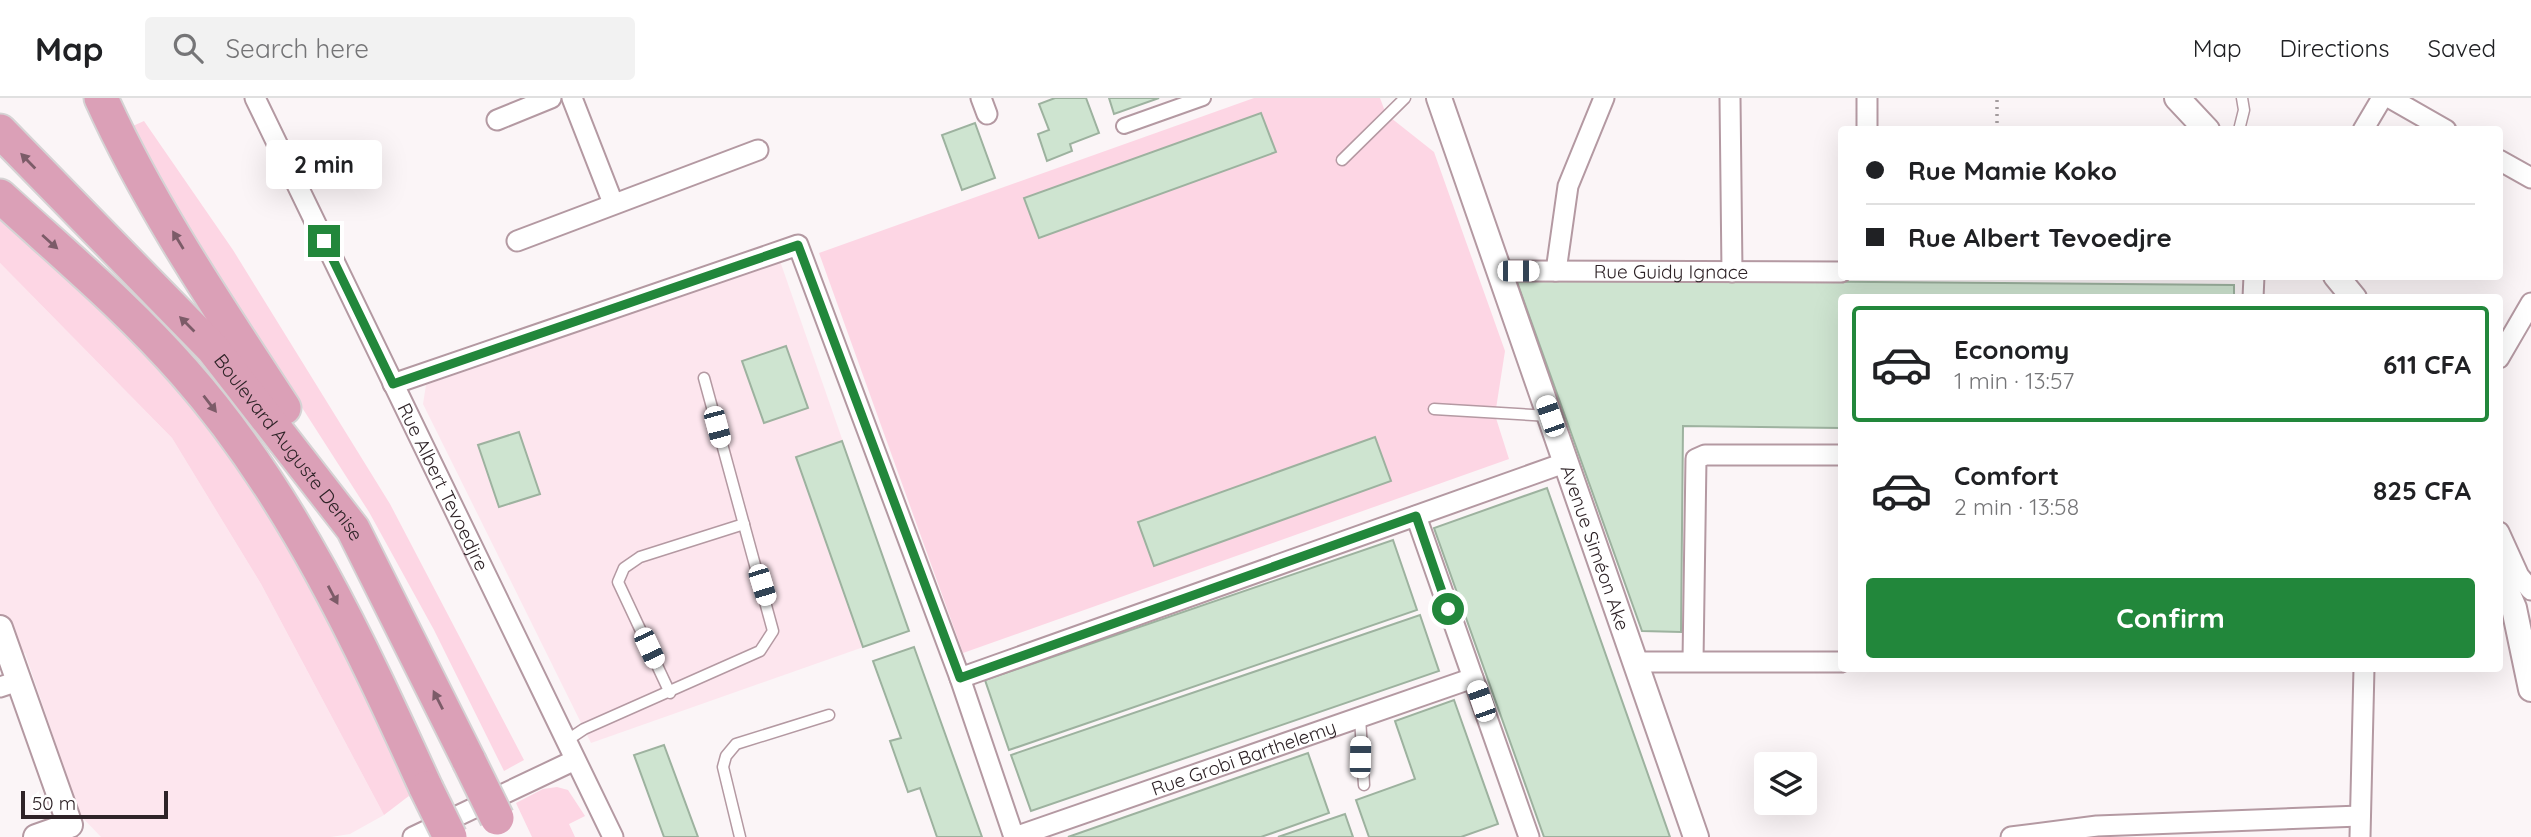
<!DOCTYPE html>
<html lang="en">
<head>
<meta charset="utf-8">
<style>
  :root { --surface:#fff; --page:#f2f2f2; --text:#202124; --muted:#757577; --line:#e0e0e0; --accent:#22873b }
  body { margin:0; font-family:Quicksand,sans-serif; background:var(--page); color:var(--text); height:100vh; display:flex; flex-direction:column; font-size:26px; white-space:nowrap }
  * { box-sizing:border-box; margin:0 }
  p { font-size:23px; color:var(--muted) }
  .icon { flex:none; width:38px; height:38px; fill:none; stroke:currentColor; stroke-width:2; stroke-linecap:round; stroke-linejoin:round }
  .map { position:relative; flex:1; overflow:hidden }
  .side { position:absolute; left:1838px; top:196px; width:665px; height:378px; display:flex; flex-direction:column; background:var(--surface); border-radius:7px; box-shadow:0 7px 28px #0002 }
  .side>* { flex:none }
  .guide { position:absolute; left:1838px; top:28px; width:665px; height:154px; border-radius:7px; box-shadow:0 7px 28px #0002; display:grid; align-content:center; height:154px; padding:0 28px; background:var(--surface) }
  .fabs { position:absolute; left:1754px; top:654px; display:grid; gap:14px }
  .fabs a { display:grid; place-items:center; width:63px; height:63px; border-radius:7px; background:var(--surface); box-shadow:0 7px 28px #0002; font-size:35px }
  .scale { position:absolute; left:21px; bottom:18px; width:147px; box-sizing:border-box; padding-left:7px; border:4px solid #2e2327; border-top:0; font-size:19px; line-height:24px; white-space:nowrap; color:#2e2327; -webkit-text-stroke:5px #fff; paint-order:stroke }
  .end { position:absolute; width:32px; height:32px; margin:-16px; border:9px solid #22873b; background:#fff; box-shadow:0 0 0 4px #fff }
  .from { border-radius:50% }
  .bubble { position:absolute; height:49px; border-radius:7px; background:var(--surface); box-shadow:0 7px 28px #0002; font-size:23px; font-weight:800; line-height:49px; text-align:center }
  .car { position:absolute; width:21px; height:42px; margin:-21px -10px; border-radius:9px; box-shadow:0 0 5px 2px #0007; background:linear-gradient(#fff 24%,#345 0 40%,#fff 0 76%,#345 0 86%,#fff 0) }
  .guide b { display:flex; align-items:center; gap:24px; height:66px; font-size:26px }
  .guide b+b { border-top:2px solid var(--line) }
  .guide i { width:18px; height:18px; background:var(--text) }
  ul { padding:12px 0 0; list-style:none }
  li { display:flex; align-items:center; gap:21px; height:116px; margin:0 14px 10px; padding:0 14px; border:4px solid transparent; border-radius:7px }
  li div { flex:1 }
  li b { display:block; font-size:26px }
  li em { font-style:normal; font-weight:800 }
  li.selected { border-color:var(--accent) }
  li>.icon { width:63px; height:63px; stroke-width:1.5 }
  .cta { display:flex; gap:14px; margin-top:auto; padding:14px 28px }
  .cta a { flex:1; height:80px; border-radius:7px; background:var(--accent); color:#fff; font-size:28px; font-weight:800; line-height:80px; text-align:center }
  header { display:flex; align-items:center; gap:42px; box-sizing:border-box; height:98px; padding:0 35px; background:var(--surface); border-bottom:2px solid var(--line) }
  header strong { font-size:33px }
  nav { display:flex; gap:38px; margin-inline-start:auto; font-size:24px }
  .search { width:490px; height:63px; background:var(--page); display:flex; align-items:center; gap:18px; box-sizing:border-box; padding:0 24px; border-radius:7px; color:var(--muted); font-size:26px }
  .map>svg:first-child { display:block }
  .built { fill:#fde6ee }
  .green { fill:#fdd6e4 }
  .building { fill:#cee4d0; stroke:#9db29f; stroke-width:2 }
  .lines { fill:none; stroke-linecap:round; stroke-linejoin:round }
  .service-casing { stroke:#b499a2; stroke-width:13 }
  .pedestrian-casing { stroke:#b499a2; stroke-width:18 }
  .minor-casing { stroke:#b499a2; stroke-width:23 }
  .tertiary-casing { stroke:#b499a2; stroke-width:28 }
  .trunk-casing { stroke:#d5d3d4; stroke-width:37 }
  .path { stroke:#a49c9e; stroke-width:3.5; stroke-dasharray:2 5; stroke-linecap:butt }
  .service { stroke:#fff; stroke-width:10 }
  .pedestrian { stroke:#fff; stroke-width:14 }
  .minor { stroke:#fff; stroke-width:19 }
  .tertiary { stroke:#fff; stroke-width:24 }
  .trunk { stroke:#dba0b7; stroke-width:33 }
  .trunk-bridge-casing { stroke:#d5d3d4; stroke-width:37; stroke-linecap:butt }
  .trunk-bridge { stroke:#dba0b7; stroke-width:33 }
  .oneway { fill:#7c5b68 }
  .route { stroke:#22873b; stroke-width:9 }
  .labels { text-anchor:middle; dominant-baseline:central; stroke-width:6; stroke-linejoin:round; paint-order:stroke }
  .street-label { font-size:19px; fill:#2e2327; stroke:#fff }
</style>
</head>
<body>
<header>
<strong>Map</strong>
<div class="search"><svg class="icon" aria-label="search" viewBox="0 0 24 24"><circle cx="10" cy="10" r="6"/><path d="M15 15l6 6"/></svg>Search here</div>
<nav><a>Map</a><a>Directions</a><a>Saved</a></nav>
</header>
<div class="map">
<svg width="2531" height="739" viewBox="0 0 2531 739">
  <rect width="100%" height="100%" fill="#fbf5f7"/>
  <g class="built">
    <polygon points="780,163 909,533 591,645 423,306 426,287"/>
    <polygon points="0,165 172,340 261,486 384,717 350,736 331,739 101,739 80,717 25,555 0,564"/>
  </g>
  <g class="green">
    <polygon points="1254,0 1380,0 1386,16 1434,54 1505,253 1495,317 1509,361 963,555 819,155"/>
    <polygon points="144,23 233,152 390,406 524,662 504,673 434,532 369,414 124,32"/>
    <polygon points="0,122 103,207 175,283 230,352 296,460 418,691 384,717 261,486 172,340 0,165"/>
    <polygon points="557,689 568,692 585,718 569,726 575,739 532,739 516,705 543,691"/>
  </g>
  <g class="building">
    <polygon points="1055,0 1086,0 1099,35 1070,46 1072,53 1047,63 1038,36 1049,32 1039,6"/>
    <polygon points="1109,0 1159,0 1114,16"/>
    <polygon points="1261,15 1276,54 1039,140 1024,100"/>
    <polygon points="975,25 995,80 962,92 942,37"/>
    <polygon points="1516,181 2234,187 2234,200 1841,200 1841,330 1683,328 1681,534 1642,533"/>
    <polygon points="786,248 808,310 764,325 742,263"/>
    <polygon points="519,334 540,396 499,409 478,347"/>
    <polygon points="1375,339 1391,383 1154,468 1138,424"/>
    <polygon points="842,343 909,533 863,549 796,359"/>
    <polygon points="1547,390 1670,739 1544,739 1434,430"/>
    <polygon points="1393,442 1417,512 1009,652 985,582"/>
    <polygon points="1420,517 1439,573 1031,713 1011,657"/>
    <polygon points="914,549 982,739 937,739 920,690 908,694 890,643 901,640 873,563"/>
    <polygon points="1454,602 1498,726 1461,739 1369,739 1356,702 1415,681 1395,623"/>
    <polygon points="664,647 698,739 664,739 634,657"/>
    <polygon points="1308,655 1329,715 1261,739 1068,739"/>
    <polygon points="1345,716 1353,739 1278,739"/>
  </g>
  <g class="lines">
    <g class="service-casing">
      <g id="service">
        <polyline points="2239,32 2244,12 2242,0"/>
        <polyline points="1342,62 1405,0"/>
        <polyline points="1434,311 1549,318"/>
        <polyline points="670,595 618,484 624,470 640,459 744,426"/>
        <polyline points="1360,619 1364,687"/>
        <polyline points="566,643 584,631 760,553 773,533 704,280"/>
        <polyline points="740,739 723,669 726,658 736,646 829,617"/>
      </g>
    </g>
    <g class="pedestrian-casing">
      <polyline id="pedestrian" points="1124,28 1203,0"/>
    </g>
    <g class="minor-casing">
      <g id="minor">
        <path id="s1" d="M255,0L613,739"/>
        <polyline points="572,0 613,105"/>
        <polyline points="981,0 987,16"/>
        <polyline points="1730,0 1732,174"/>
        <polyline points="2390,0 2446,32"/>
        <polyline points="497,22 551,0"/>
        <polyline points="1867,32 1867,0"/>
        <polyline points="2363,32 2382,0"/>
        <polyline points="2499,62 2531,80"/>
        <polyline points="517,143 758,52"/>
        <path id="s2" d="M1499,173L1841,174"/>
        <polyline points="1556,173 1568,88 1604,0"/>
        <polyline points="2253,200 2254,178"/>
        <polyline points="2499,260 2531,205"/>
        <polyline points="393,286 798,147 960,580 1014,739"/>
        <polyline points="1416,418 1529,739"/>
        <polyline points="2499,434 2519,478 2531,492"/>
        <polyline points="1693,563 1696,361 1705,357 1841,357"/>
        <polyline points="1636,564 1841,564"/>
        <polyline points="960,580 1567,364"/>
        <polyline points="0,589 18,583"/>
        <polyline points="413,739 575,662"/>
        <path id="s3" d="M1015,739L1473,580"/>
        <polyline points="2011,739 2097,728 2360,718"/>
        <polyline points="2360,739 2364,570"/>
      </g>
    </g>
    <g class="tertiary-casing">
      <g id="tertiary">
        <path id="s4" d="M1439,0L1696,739"/>
        <polyline points="2177,0 2207,32"/>
        <polyline points="2336,178 2354,200"/>
        <polyline points="2499,475 2514,510 2531,591"/>
        <polyline points="0,530 70,727 36,739"/>
      </g>
    </g>
    <g class="trunk-casing">
      <g id="trunk">
        <path d="M101,0C150,109 219,210 284,310"/>
        <path id="s5" d="M0,33L213,251L353,431L469,663"/>
        <path d="M0,98C62,155 128,210 184,274C291,395 360,545 426,690"/>
      </g>
    </g>
    <polyline class="path" points="1997,32 1997,0"/>
    <use href="#service" class="service"/>
    <use href="#pedestrian" class="pedestrian"/>
    <use href="#minor" class="minor"/>
    <use href="#tertiary" class="tertiary"/>
    <use href="#trunk" class="trunk"/>
    <g class="trunk-bridge-casing">
      <g id="trunk-bridge">
        <polyline points="469,663 497,720"/>
        <polyline points="426,690 450,739"/>
      </g>
    </g>
    <use href="#trunk-bridge" class="trunk-bridge"/>
  </g>
  <defs><path id="oneway-solid" d="M-6-.8H1V-3.2L6.5 0L1 3.2V.8H-6Z" transform="scale(1.75)"/></defs>
  <g class="oneway">
    <use href="#oneway-solid" transform="translate(28 63) rotate(-134)"/>
    <use href="#oneway-solid" transform="translate(178 142) rotate(-121)"/>
    <use href="#oneway-solid" transform="translate(50 144) rotate(42)"/>
    <use href="#oneway-solid" transform="translate(187 226) rotate(-135)"/>
    <use href="#oneway-solid" transform="translate(210 306) rotate(52)"/>
    <use href="#oneway-solid" transform="translate(333 497) rotate(62)"/>
    <use href="#oneway-solid" transform="translate(438 602) rotate(-117)"/>
  </g>
  <g class="lines">
    <polyline class="route" points="324,143 393,286 798,147 960,580 1416,418 1448,511"/>
  </g>
  <g class="labels">
    <g class="street-label">
      <text stroke="none"><textPath href="#s2" startOffset="172">Rue Guidy Ignace</textPath></text>
      <text stroke="none"><textPath href="#s5" startOffset="429">Boulevard Auguste Denise</textPath></text>
      <text stroke="none"><textPath href="#s1" startOffset="432">Rue Albert Tevoedjre</textPath></text>
      <text stroke="none"><textPath href="#s4" startOffset="476">Avenue Siméon Ake</textPath></text>
      <text stroke="none"><textPath href="#s3" startOffset="242">Rue Grobi Barthelemy</textPath></text>
    </g>
  </g>
</svg>
<div class="fabs">
<a><svg class="icon" aria-label="layers" viewBox="0 0 24 24"><path d="M12 4l9 5-9 5-9-5zM3 14l9 5 9-5"/></svg></a>
</div>
<div class="scale">50 m</div>
<i class="end from" style="left:1448px;top:511px"></i>
<i class="end" style="left:324px;top:143px"></i>
<div class="bubble" style="left:266px;top:42px;width:116px">2 min</div>
<i class="car" style="left:1518px;top:173px;rotate:90deg"></i>
<i class="car" style="left:1550px;top:318px;rotate:341deg"></i>
<i class="car" style="left:717px;top:329px;rotate:165deg"></i>
<i class="car" style="left:762px;top:487px;rotate:163deg"></i>
<i class="car" style="left:649px;top:550px;rotate:155deg"></i>
<i class="car" style="left:1481px;top:603px;rotate:341deg"></i>
<i class="car" style="left:1360px;top:659px;rotate:1deg"></i>
<div class="guide">
<b><i class="from"></i>Rue Mamie Koko</b>
<b><i></i>Rue Albert Tevoedjre</b>
</div>
<section class="side">
<ul>
<li class="selected"><svg class="icon" aria-label="car" viewBox="0 0 24 24"><path d="M5 17H2v-5l4-1 3-4h7l3 4 3 1v5h-3M9 17h6M6 11h13"/><circle cx="7" cy="17" r="2"/><circle cx="17" cy="17" r="2"/></svg><div><b>Economy</b><p>1 min · 13:57</p></div><em>611 CFA</em></li>
<li><svg class="icon" aria-label="car" viewBox="0 0 24 24"><path d="M5 17H2v-5l4-1 3-4h7l3 4 3 1v5h-3M9 17h6M6 11h13"/><circle cx="7" cy="17" r="2"/><circle cx="17" cy="17" r="2"/></svg><div><b>Comfort</b><p>2 min · 13:58</p></div><em>825 CFA</em></li>
</ul>
<div class="cta"><a>Confirm</a></div>
</section>
</div>
</body>
</html>
